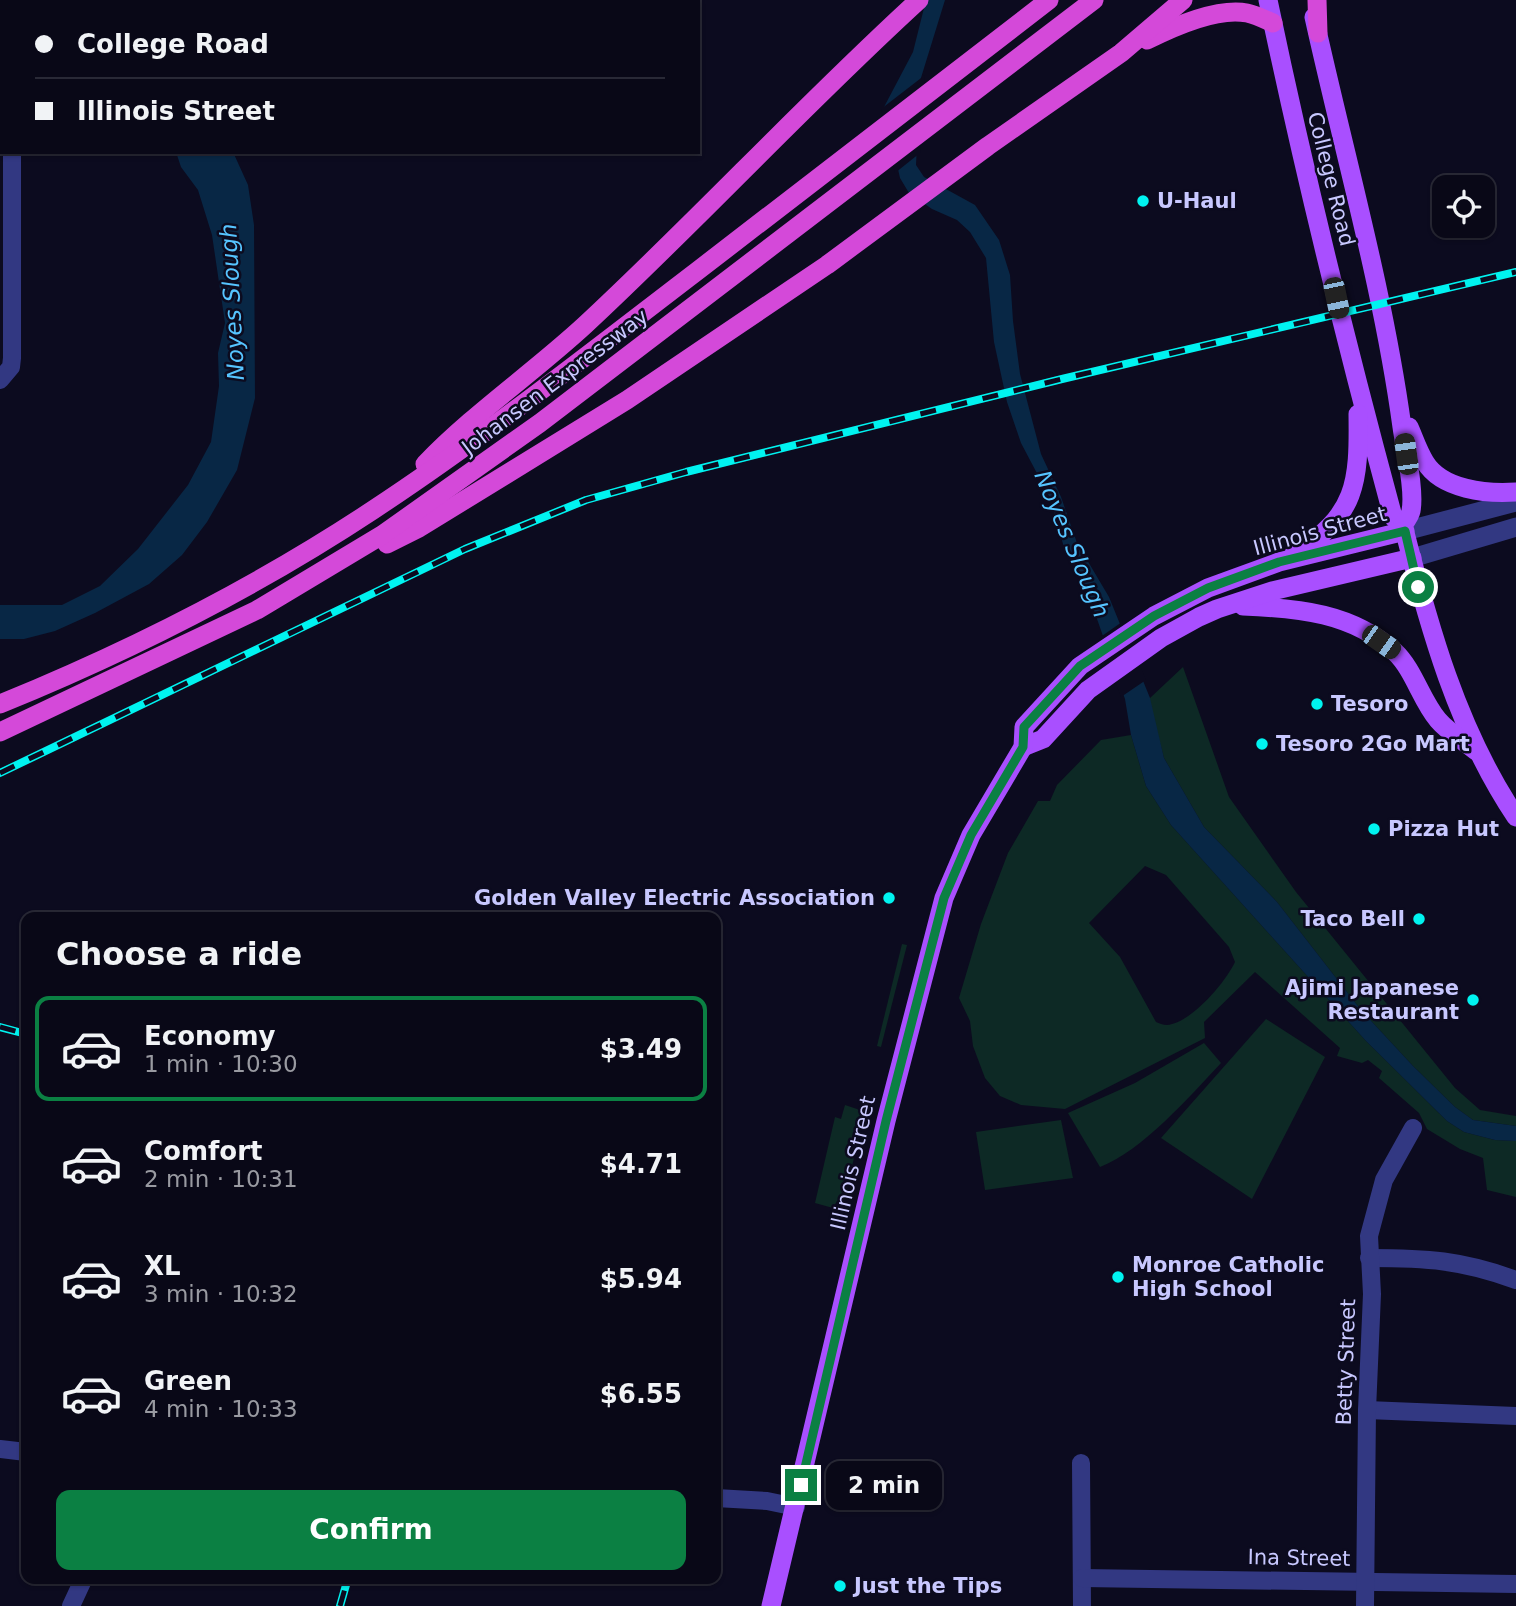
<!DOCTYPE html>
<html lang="en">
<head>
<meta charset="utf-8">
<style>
  :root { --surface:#090817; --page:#121120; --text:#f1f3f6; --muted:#999aa1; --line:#292936; --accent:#0b8043 }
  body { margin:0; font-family:"DejaVu Sans",sans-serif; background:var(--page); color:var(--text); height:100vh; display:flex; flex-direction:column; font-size:26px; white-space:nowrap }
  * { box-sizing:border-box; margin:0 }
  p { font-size:23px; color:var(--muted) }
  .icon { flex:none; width:38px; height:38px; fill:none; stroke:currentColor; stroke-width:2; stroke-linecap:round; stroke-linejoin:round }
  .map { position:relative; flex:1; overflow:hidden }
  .details { position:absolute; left:21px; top:912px; width:700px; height:672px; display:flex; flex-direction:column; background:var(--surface); border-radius:14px; box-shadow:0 2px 5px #0004,0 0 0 2px var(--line) }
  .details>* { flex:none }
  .guide { position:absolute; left:0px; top:0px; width:700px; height:154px; box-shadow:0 2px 5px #0004,0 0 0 2px var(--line); display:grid; align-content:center; height:154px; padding:0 35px; background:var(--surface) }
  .controls { position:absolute; left:1432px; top:175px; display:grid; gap:14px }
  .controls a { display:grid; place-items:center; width:63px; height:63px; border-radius:14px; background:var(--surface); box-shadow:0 2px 5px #0004,0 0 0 2px var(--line); font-size:35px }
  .end { position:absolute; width:32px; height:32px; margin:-16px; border:9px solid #0b8043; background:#fff; box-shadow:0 0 0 4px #fff }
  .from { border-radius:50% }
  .bubble { position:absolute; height:49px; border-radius:14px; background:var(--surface); box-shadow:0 2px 5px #0004,0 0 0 2px var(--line); font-size:23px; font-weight:600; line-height:49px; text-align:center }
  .car { position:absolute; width:21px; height:42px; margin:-21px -10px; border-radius:9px; box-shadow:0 0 5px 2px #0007; background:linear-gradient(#222 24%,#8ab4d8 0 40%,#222 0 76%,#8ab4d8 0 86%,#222 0) }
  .guide b { display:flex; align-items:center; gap:24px; height:66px; font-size:26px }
  .guide b+b { border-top:2px solid var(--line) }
  .guide i { width:18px; height:18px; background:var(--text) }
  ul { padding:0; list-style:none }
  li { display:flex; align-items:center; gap:21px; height:105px; margin:0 14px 10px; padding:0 21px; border:4px solid transparent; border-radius:14px }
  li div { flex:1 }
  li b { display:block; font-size:26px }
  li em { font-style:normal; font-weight:600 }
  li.active { border-color:var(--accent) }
  li>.icon { width:63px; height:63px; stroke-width:1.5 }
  h2 { padding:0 35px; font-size:32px; line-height:84px }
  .button { display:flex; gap:14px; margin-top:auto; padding:14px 35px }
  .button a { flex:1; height:80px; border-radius:14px; background:var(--accent); color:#fff; font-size:28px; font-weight:600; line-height:80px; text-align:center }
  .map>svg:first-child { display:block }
  .green { fill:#0d2925; fill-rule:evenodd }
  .water { fill:#082745 }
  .pier { fill:#0c0b1f }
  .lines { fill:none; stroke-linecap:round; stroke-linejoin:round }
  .minor { stroke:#323882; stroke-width:18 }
  .tertiary { stroke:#323882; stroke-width:19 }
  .primary { stroke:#a94fff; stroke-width:19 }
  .trunk { stroke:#d449d9; stroke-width:19 }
  .rail-casing { stroke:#00f3f0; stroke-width:8 }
  .rail { stroke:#0c0b1f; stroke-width:5; stroke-dasharray:16; stroke-linecap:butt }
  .route { stroke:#0b8043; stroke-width:9 }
  .poi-dot { fill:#00f3f0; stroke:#0c0b1f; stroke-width:2.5 }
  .labels { text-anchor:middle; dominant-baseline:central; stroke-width:5; stroke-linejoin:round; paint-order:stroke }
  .street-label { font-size:21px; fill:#c8c8ff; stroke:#0c0b1f }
  .poi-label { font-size:21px; font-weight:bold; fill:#c8c8ff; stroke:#0c0b1f; text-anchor:start }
  .water-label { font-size:23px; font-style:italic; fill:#56c4ff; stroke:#0c0b1f }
</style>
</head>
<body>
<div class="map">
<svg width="1516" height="1606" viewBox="0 0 1516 1606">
  <rect width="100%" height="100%" fill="#0c0b1f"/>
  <g class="green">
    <polygon points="1183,667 1229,797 1296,892 1455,1088 1480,1110 1516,1116 1516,1126 1473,1120 1455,1107 1413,1066 1361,1010 1277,902 1204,827 1164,758 1150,705 1150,698"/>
    <path d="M1131,735L1146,786L1171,825L1366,1041L1447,1121L1464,1132L1495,1140L1516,1141V1197L1487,1190L1483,1158L1460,1149L1427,1129L1419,1113L1379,1078L1382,1071L1368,1060L1362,1063L1337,1056L1340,1048L1255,972L1204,1022L1205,1038L1065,1109L1021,1105L1000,1096L985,1078L973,1046L970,1021L959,998L981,924L1008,853L1038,801H1050L1057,785L1101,740ZM1145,866L1166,875L1229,947L1235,962C1225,983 1191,1023 1167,1025C1163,1025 1159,1023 1156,1022L1120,957L1089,923Z"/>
    <polygon points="902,944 907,945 881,1047 877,1046"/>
    <polygon points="1266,1019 1325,1057 1252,1199 1161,1138"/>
    <path d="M1204,1043L1221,1063C1190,1096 1142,1151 1100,1167L1068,1113L1135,1083Z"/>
    <polygon points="845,1105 857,1109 864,1114 845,1197 837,1201 833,1208 815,1203 835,1117 841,1119"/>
    <polygon points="1061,1120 1073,1178 985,1190 976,1132"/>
  </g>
  <g class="water">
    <polygon points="926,0 945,0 920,81 916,165 924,177 975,205 999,240 1010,275 1013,321 1020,374 1041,454 1061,497 1077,543 1109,597 1150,698 1164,758 1204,827 1277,902 1361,1010 1413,1066 1455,1107 1473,1120 1516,1126 1516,1141 1495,1140 1464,1132 1447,1121 1366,1041 1171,825 1146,786 1131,735 1125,699 1089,596 1063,544 1050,498 1021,443 1007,402 994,342 986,258 970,232 957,220 932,209 909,193 900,178 884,107 913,52"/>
    <polygon points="176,152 233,152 248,185 254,225 255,398 237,470 207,522 182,555 149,584 95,613 55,631 24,639 0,639 0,605 62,605 100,586 138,549 188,485 211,442 219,386 218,353 225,323 212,235 198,190 181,167"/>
  </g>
  <g class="pier">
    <polygon points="925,75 920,153 895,173 881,109"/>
    <polygon points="1122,622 1146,680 1121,697 1099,638"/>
  </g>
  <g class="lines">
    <g class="minor">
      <polyline points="11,0 11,2"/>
      <polyline points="317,0 320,2"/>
      <polyline points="342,2 343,0"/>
      <polyline points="494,2 496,0"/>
      <polyline points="0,380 11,367 12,358 12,152"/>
      <path d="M1369,1258C1426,1258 1462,1260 1516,1280"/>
      <polyline points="1367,1410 1516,1416"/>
      <polyline points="0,1449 26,1452"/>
      <polyline points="1081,1463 1082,1606"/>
      <polyline points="716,1498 767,1501 796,1507"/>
      <polyline points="1082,1578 1516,1584"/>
      <polyline points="71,1606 84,1578"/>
      <polyline points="1365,1606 1367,1410 1372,1294 1369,1236 1384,1180 1413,1128"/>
    </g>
    <g class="tertiary">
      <polyline points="1405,531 1516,502"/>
      <polyline points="1412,558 1516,527"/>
    </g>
    <g class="primary">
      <path d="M1268,0C1304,172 1346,343 1392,513L1394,518L1403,525C1429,627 1457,729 1516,817"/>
      <path d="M1314,17C1344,153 1383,288 1402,427C1405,449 1415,490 1411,511C1410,516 1406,521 1403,525"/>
      <path d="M1409,427C1414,438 1418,451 1425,462C1442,490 1487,494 1516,492"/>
      <path d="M1294,554C1357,515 1359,483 1358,414"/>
      <path d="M1243,606C1298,608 1353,613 1395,652C1414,670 1421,700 1438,720C1448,732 1464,741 1476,751"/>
      <polyline points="1023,747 1043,739 1088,690 1161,638 1199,617 1217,609 1272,591 1412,558"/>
      <polyline points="771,1606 886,1121 944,898 971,835 1023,747 1024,727 1080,666 1154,616 1208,588 1279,562 1405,531"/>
    </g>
    <g class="trunk">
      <polyline points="1317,0 1318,33"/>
      <path d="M1147,40C1173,27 1217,7 1247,13C1256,15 1264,19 1273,23"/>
      <path d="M425,464C474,413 533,373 585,325C699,219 804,105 919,0"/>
      <polyline points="387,544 419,528 627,400 827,265 988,146 1121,53 1183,0"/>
      <path d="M0,704C130,651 255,588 373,510C484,437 590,353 696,272C813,181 931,91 1049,0"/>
      <polyline points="0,732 257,610 382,535 540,423 1094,0"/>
    </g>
    <g class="rail-casing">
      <g id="rail">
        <polyline points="0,773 465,549 586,500 686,472 1062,379 1516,272"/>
        <polyline points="0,1027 26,1034"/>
        <polyline points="340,1606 348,1578"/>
      </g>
    </g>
    <use href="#rail" class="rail"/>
  </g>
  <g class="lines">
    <polyline class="route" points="801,1485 886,1121 944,898 971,835 1023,747 1024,727 1080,666 1154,616 1208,588 1279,562 1405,531 1418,587"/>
  </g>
  <g class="poi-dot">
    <circle cx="1143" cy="201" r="7"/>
    <circle cx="1317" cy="704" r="7"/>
    <circle cx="1262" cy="744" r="7"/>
    <circle cx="1374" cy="829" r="7"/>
    <circle cx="889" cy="898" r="7"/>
    <circle cx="1419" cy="919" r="7"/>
    <circle cx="1473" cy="1000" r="7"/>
    <circle cx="1118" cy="1277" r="7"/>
    <circle cx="840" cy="1586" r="7"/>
  </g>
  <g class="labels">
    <g class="street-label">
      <text transform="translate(1331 179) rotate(76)">College Road</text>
      <text transform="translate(555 382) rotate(-37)">Johansen Expressway</text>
      <text transform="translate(1320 531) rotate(-15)">Illinois Street</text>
      <text transform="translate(853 1163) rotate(-77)">Illinois Street</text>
      <text transform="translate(1346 1362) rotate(-88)">Betty Street</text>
      <text transform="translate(1299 1558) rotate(1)">Ina Street</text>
    </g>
    <g class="poi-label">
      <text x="1157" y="201">U-Haul</text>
      <text x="1331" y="704">Tesoro</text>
      <text x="1276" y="744">Tesoro 2Go Mart</text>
      <text x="1388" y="829">Pizza Hut</text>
      <text x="875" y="898" text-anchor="end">Golden Valley Electric Association</text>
      <text x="1405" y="919" text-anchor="end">Taco Bell</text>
      <text x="1459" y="988" text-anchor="end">Ajimi Japanese<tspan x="1459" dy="24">Restaurant</tspan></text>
      <text x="1132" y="1265">Monroe Catholic<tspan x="1132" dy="24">High School</tspan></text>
      <text x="854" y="1586">Just the Tips</text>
    </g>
    <g class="water-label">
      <text transform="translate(232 302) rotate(-93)">Noyes Slough</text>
      <text transform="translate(1072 544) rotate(67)">Noyes Slough</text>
    </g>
  </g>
</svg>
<div class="controls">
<a><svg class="icon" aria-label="locate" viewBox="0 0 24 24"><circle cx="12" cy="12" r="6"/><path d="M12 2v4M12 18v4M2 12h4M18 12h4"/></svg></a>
</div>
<i class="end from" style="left:1418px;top:587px"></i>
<i class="end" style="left:801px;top:1485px"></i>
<div class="bubble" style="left:826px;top:1461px;width:116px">2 min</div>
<i class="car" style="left:1336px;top:298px;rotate:168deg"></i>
<i class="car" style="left:1406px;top:454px;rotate:352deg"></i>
<i class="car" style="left:1381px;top:642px;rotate:125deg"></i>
<div class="guide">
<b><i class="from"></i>College Road</b>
<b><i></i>Illinois Street</b>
</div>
<section class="details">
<h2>Choose a ride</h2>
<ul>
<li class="active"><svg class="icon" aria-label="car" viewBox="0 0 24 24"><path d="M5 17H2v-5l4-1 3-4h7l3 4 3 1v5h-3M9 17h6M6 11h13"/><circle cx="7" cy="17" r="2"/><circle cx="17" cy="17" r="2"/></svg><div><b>Economy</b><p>1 min · 10:30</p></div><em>$3.49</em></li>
<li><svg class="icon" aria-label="car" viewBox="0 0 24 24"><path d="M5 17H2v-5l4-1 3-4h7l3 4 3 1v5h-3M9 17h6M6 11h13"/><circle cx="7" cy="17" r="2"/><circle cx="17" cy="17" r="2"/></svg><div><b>Comfort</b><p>2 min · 10:31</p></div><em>$4.71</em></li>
<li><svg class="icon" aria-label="car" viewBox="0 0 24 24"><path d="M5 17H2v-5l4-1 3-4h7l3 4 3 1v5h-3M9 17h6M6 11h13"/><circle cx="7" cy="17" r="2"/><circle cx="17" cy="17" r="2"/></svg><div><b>XL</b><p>3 min · 10:32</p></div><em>$5.94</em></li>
<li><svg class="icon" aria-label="car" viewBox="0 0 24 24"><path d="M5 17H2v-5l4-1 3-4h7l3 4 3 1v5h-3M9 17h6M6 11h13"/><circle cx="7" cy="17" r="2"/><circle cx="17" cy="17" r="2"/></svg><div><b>Green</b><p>4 min · 10:33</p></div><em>$6.55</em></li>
</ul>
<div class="button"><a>Confirm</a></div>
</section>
</div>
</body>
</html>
